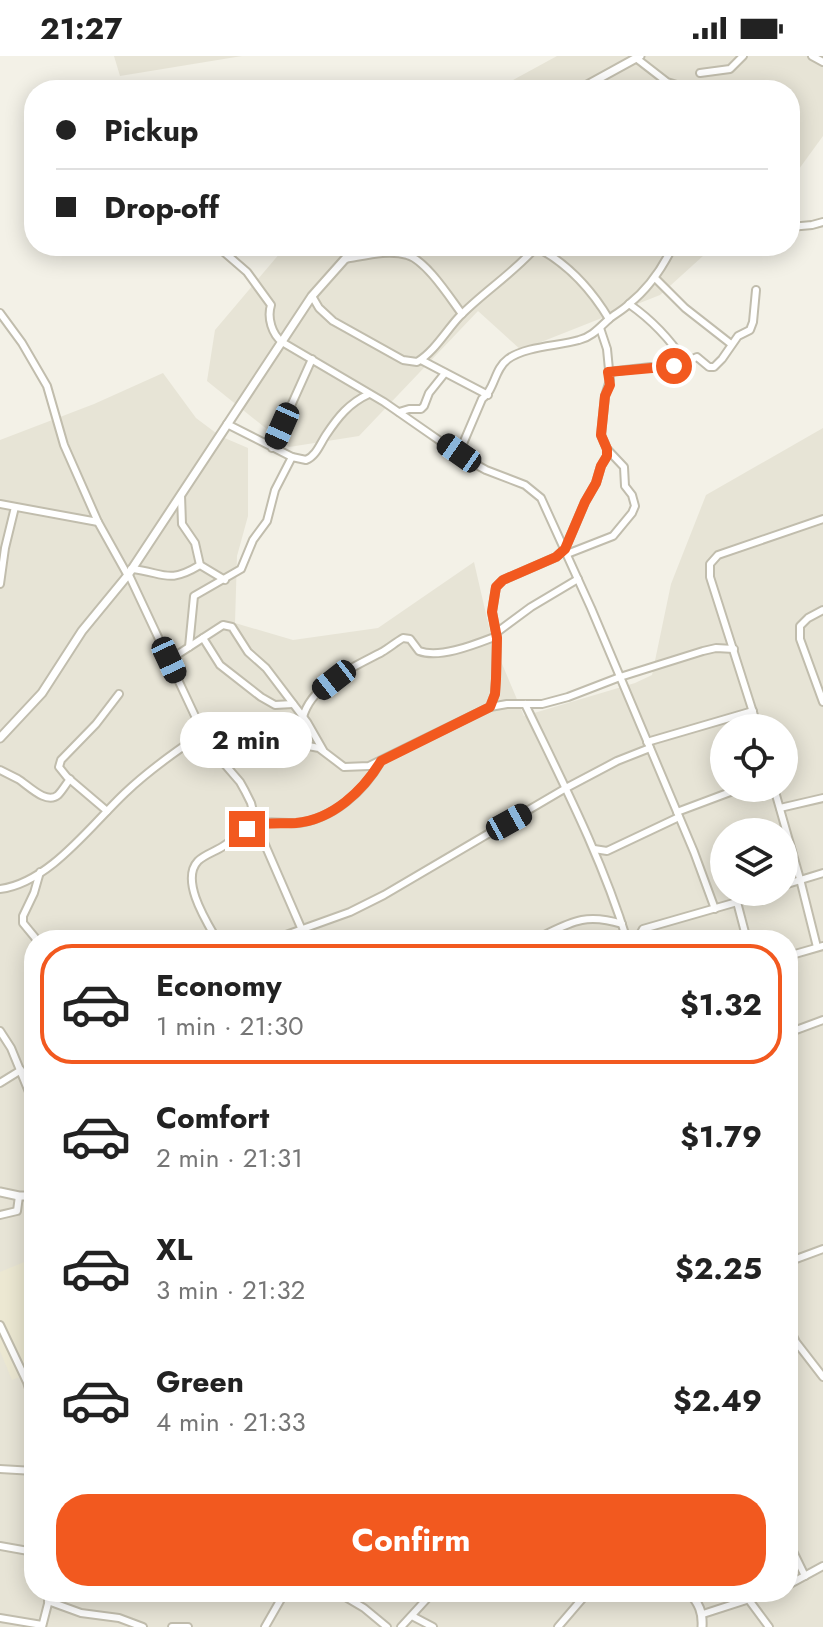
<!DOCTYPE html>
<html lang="en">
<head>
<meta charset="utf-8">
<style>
  :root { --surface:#fff; --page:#f2f2f2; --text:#222; --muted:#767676; --line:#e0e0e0; --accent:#f2591f }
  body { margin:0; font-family:Jost,sans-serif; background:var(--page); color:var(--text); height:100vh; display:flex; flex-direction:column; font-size:30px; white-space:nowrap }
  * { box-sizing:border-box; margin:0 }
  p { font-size:26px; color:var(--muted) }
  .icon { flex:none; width:44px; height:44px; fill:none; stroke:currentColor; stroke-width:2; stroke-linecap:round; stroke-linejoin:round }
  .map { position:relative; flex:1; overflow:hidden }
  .side { position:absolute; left:24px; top:874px; width:774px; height:672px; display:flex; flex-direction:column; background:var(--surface); border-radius:32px; box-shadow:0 4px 20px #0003 }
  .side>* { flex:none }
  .guide { position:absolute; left:24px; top:24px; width:776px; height:176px; border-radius:32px; box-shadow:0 4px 20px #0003; display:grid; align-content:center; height:176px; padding:0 32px; background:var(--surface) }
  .controls { position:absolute; left:710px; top:658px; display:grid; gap:16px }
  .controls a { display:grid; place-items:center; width:88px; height:88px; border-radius:50%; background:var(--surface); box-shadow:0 4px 20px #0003; font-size:40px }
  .end { position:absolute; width:36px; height:36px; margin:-18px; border:10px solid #f2591f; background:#fff; box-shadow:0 0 0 4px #fff }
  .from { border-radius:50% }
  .bubble { position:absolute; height:56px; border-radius:28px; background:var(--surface); box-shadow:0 4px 20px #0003; font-size:26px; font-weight:700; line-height:56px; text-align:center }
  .car { position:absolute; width:24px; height:48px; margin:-24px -12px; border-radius:10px; box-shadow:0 0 6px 2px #0007; background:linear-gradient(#222 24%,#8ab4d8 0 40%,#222 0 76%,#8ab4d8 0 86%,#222 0) }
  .guide b { display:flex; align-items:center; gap:28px; height:76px; font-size:30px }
  .guide b+b { border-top:2px solid var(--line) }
  .guide i { width:20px; height:20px; background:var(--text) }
  ul { padding:14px 0 0; list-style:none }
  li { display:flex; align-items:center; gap:24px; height:120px; margin:0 16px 12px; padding:0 16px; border:4px solid transparent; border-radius:32px }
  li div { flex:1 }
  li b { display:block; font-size:30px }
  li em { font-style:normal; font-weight:700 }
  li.active { border-color:var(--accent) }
  li>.icon { width:72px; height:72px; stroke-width:1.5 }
  .action { display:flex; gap:16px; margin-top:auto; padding:16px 32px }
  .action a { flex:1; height:92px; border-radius:32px; background:var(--accent); color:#fff; font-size:32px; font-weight:700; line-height:92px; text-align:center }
  .status { display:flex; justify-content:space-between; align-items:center; height:56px; padding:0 40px; background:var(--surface); direction:ltr }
  .status svg { height:22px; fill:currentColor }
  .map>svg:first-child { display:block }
  .residential { fill:#e7e4d6; fill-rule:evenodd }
  .education { fill:#ece8d2 }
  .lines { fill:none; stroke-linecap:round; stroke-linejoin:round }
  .minor-casing { stroke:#c1bdad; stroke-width:10 }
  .tertiary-casing { stroke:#c1bdad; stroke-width:11 }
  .minor { stroke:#fff; stroke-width:6 }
  .tertiary { stroke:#fff; stroke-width:7 }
  .route { stroke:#f2591f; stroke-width:10 }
</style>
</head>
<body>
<div class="status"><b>21:27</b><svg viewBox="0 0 49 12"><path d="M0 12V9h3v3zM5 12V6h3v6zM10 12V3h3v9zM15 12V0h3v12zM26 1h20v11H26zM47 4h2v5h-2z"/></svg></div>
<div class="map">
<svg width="823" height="1571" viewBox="0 0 823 1571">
  <rect width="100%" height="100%" fill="#f3f1e7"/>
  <g class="residential">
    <polygon points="114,0 242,0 120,20"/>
    <polygon points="557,0 823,0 823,80 799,113 790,121 790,34 495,34"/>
    <polygon points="286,190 714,190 660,239 521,294 478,255 359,380 289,391 207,325 215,274"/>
    <path d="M163,317L196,362L220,380L248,392V460L237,500L235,567L293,584L378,572L474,506L492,584L524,660L635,627L652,619L671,528L706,439L823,372V1571H0V384L94,348ZM724,672H784V732H724ZM724,776H784V836H724ZM34,884H788V1536H34Z"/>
  </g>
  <polygon class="education" points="34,1202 34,1315 12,1324 0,1295 0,1216"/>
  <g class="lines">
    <g class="minor-casing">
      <g id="minor">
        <polyline points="812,0 823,6"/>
        <polyline points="636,2 667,26 693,34"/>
        <polyline points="700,17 730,13 743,0"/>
        <polyline points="790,171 812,169 823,166"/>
        <path d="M217,190L247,216L271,249C267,262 272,278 282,286L384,346L466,403L486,414L525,429L541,442L591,552L694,796L715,853"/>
        <path d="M536,191C567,207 591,233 609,263"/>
        <path d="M345,203C364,200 388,193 407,199C426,204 450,242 462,258"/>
        <polyline points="655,222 685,252 731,288"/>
        <path d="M312,240L319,252L333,265L403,304L417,306C434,296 446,275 459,261C483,236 514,217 537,190"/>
        <path d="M629,248C652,264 670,283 685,306"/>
        <polyline points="0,257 22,287 47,330 64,389 98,466 127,518"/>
        <polyline points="421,304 488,339"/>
        <polyline points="608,316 651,311 677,310 697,301 709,311 714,311 722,303 738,280 750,274 753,266 756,234"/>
        <polyline points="399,356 409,353 421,353 424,350 429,337 445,317"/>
        <path d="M227,368L292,401L306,404C316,400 320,388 326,379C338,361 349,347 369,338"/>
        <polyline points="272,392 312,303"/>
        <path d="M459,397L482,343C495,334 494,313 508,303C526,290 559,290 579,284C592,281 600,271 609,263C615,258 623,254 629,248C649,232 662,213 673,190"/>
        <polyline points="181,439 182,468 195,487 200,509 225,524"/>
        <polyline points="0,448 98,466"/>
        <polyline points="567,498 613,480 632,457 635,450 632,439 625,430 624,411 607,393 601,379 605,340 610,324 607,293 600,272"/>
        <path d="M131,513C164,516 167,529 200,509"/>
        <polyline points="128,517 203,677 215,697 240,726 245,735 251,747 256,768 302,874"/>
        <polyline points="0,528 5,492 15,451"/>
        <polyline points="823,554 808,562 800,570 800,583 823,646"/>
        <polyline points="496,577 531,551 578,523"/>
        <polyline points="203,582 220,609 261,641 275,649 293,648"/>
        <polyline points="189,591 194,540 241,513 253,484 267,465 275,434 292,401"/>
        <polyline points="169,604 223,569 232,571 248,596 266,612 307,666 323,694"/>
        <path d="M525,648C562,725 602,802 627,884"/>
        <polyline points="490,651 495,638 496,623 497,582 492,556 496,531 503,524 556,501 565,493 585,446 596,427 601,410 607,400 607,393"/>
        <path d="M303,661C312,628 354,611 382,596C389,592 396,586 403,582L410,583L419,595C440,603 476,588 497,580"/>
        <polyline points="758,672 710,521 710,508 718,499 823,463"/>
        <polyline points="647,686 753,655"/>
        <polyline points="215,697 303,689 319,692 344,711 369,710 490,651 507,648 542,648 568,641 620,621 703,595 716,592 734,593"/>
        <path d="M0,714C6,717 12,720 18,723C28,729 46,749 58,739C62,735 66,728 70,723"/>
        <polyline points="774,732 800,823 817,891"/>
        <polyline points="780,752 823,742"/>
        <polyline points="107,755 67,721 59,711 61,704 96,668 119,638"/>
        <polyline points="677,756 741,732"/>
        <polyline points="594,793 607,795 679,761"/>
        <polyline points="784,829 823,817"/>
        <path d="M0,833C49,827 91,769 125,737C148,715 176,695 203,677"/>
        <polyline points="737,846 747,884"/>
        <polyline points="37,884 23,867 23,860 34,837 40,816"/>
        <path d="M217,884C206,865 180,824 198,805C205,798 217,795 225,789C234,783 245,772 256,768C268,764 285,768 299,767C334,762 364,735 381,705"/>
        <polyline points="272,884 350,856 384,839 566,732 617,705 650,692"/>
        <path d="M534,884C570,867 583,856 622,868"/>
        <polyline points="637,884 643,873 737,846 765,836"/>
        <polyline points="788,900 823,890"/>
        <polyline points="0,975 11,992 34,1048"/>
        <polyline points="788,977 823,964"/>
        <polyline points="0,1027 21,1014"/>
        <polyline points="0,1159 17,1155 19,1140"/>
        <polyline points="788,1206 823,1193"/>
        <polyline points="0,1269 27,1326 34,1349"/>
        <polyline points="788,1270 796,1286 823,1321"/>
        <polyline points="0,1413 34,1415"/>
        <polyline points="788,1485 805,1520"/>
        <polyline points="0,1490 34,1496"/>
        <polyline points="788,1529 823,1510"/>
        <polyline points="337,1536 364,1552 387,1571"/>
        <polyline points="749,1544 769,1571"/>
        <polyline points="48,1545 81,1557 119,1562 143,1571"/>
        <polyline points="703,1558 771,1536"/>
        <polyline points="412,1560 433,1571"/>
        <polyline points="0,1562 42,1569"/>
        <polyline points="42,1571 51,1536"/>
        <polyline points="172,1571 188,1571"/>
        <polyline points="265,1571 285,1536"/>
        <polyline points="401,1571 433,1536"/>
        <polyline points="558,1571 588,1536"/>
      </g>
    </g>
    <g class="tertiary-casing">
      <g id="tertiary">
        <polyline points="578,34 640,0"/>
        <polyline points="0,682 42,637 82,575 128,519 312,240 344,204 359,190"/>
        <polyline points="0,1136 19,1140 34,1140"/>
        <path d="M689,1536C699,1548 703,1556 702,1571"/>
      </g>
    </g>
    <use href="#minor" class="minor"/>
    <use href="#tertiary" class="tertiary"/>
  </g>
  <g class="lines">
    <path class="route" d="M247,773C262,765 279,768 296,767C332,764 363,735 381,705L490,651L495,638L496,623L497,582L492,556L496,531L503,524L556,501L565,493L585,446L596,427L601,410L607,400V393L601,379L605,340L610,329L608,316L674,310"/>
  </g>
</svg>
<div class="controls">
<a><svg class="icon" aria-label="locate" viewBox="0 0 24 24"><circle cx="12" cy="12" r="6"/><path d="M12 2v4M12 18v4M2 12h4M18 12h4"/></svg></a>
<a><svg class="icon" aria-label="layers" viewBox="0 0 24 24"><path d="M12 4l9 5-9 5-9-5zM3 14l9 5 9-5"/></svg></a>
</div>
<i class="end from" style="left:674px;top:310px"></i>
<i class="end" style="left:247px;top:773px"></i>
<div class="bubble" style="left:180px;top:656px;width:132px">2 min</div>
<i class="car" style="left:282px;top:370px;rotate:204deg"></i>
<i class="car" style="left:459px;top:397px;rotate:305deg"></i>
<i class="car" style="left:169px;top:604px;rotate:155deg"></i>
<i class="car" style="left:334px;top:624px;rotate:232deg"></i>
<i class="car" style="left:509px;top:766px;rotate:61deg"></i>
<div class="guide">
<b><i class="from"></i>Pickup</b>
<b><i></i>Drop-off</b>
</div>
<section class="side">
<ul>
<li class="active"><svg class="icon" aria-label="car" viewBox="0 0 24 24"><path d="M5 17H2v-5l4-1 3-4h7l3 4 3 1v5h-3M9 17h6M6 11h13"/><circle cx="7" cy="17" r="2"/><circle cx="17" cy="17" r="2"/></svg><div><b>Economy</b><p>1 min · 21:30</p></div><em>$1.32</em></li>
<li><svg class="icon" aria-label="car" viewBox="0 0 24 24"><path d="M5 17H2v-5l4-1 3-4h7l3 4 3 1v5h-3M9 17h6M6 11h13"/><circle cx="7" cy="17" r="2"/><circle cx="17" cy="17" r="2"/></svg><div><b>Comfort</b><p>2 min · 21:31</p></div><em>$1.79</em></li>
<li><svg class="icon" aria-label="car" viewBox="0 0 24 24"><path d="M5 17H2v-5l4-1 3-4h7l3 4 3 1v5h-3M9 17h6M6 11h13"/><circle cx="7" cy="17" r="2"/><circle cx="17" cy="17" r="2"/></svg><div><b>XL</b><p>3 min · 21:32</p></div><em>$2.25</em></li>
<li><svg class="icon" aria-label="car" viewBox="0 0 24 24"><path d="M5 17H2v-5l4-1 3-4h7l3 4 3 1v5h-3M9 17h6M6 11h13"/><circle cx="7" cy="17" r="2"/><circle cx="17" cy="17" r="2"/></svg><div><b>Green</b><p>4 min · 21:33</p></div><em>$2.49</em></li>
</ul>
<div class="action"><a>Confirm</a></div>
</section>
</div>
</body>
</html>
